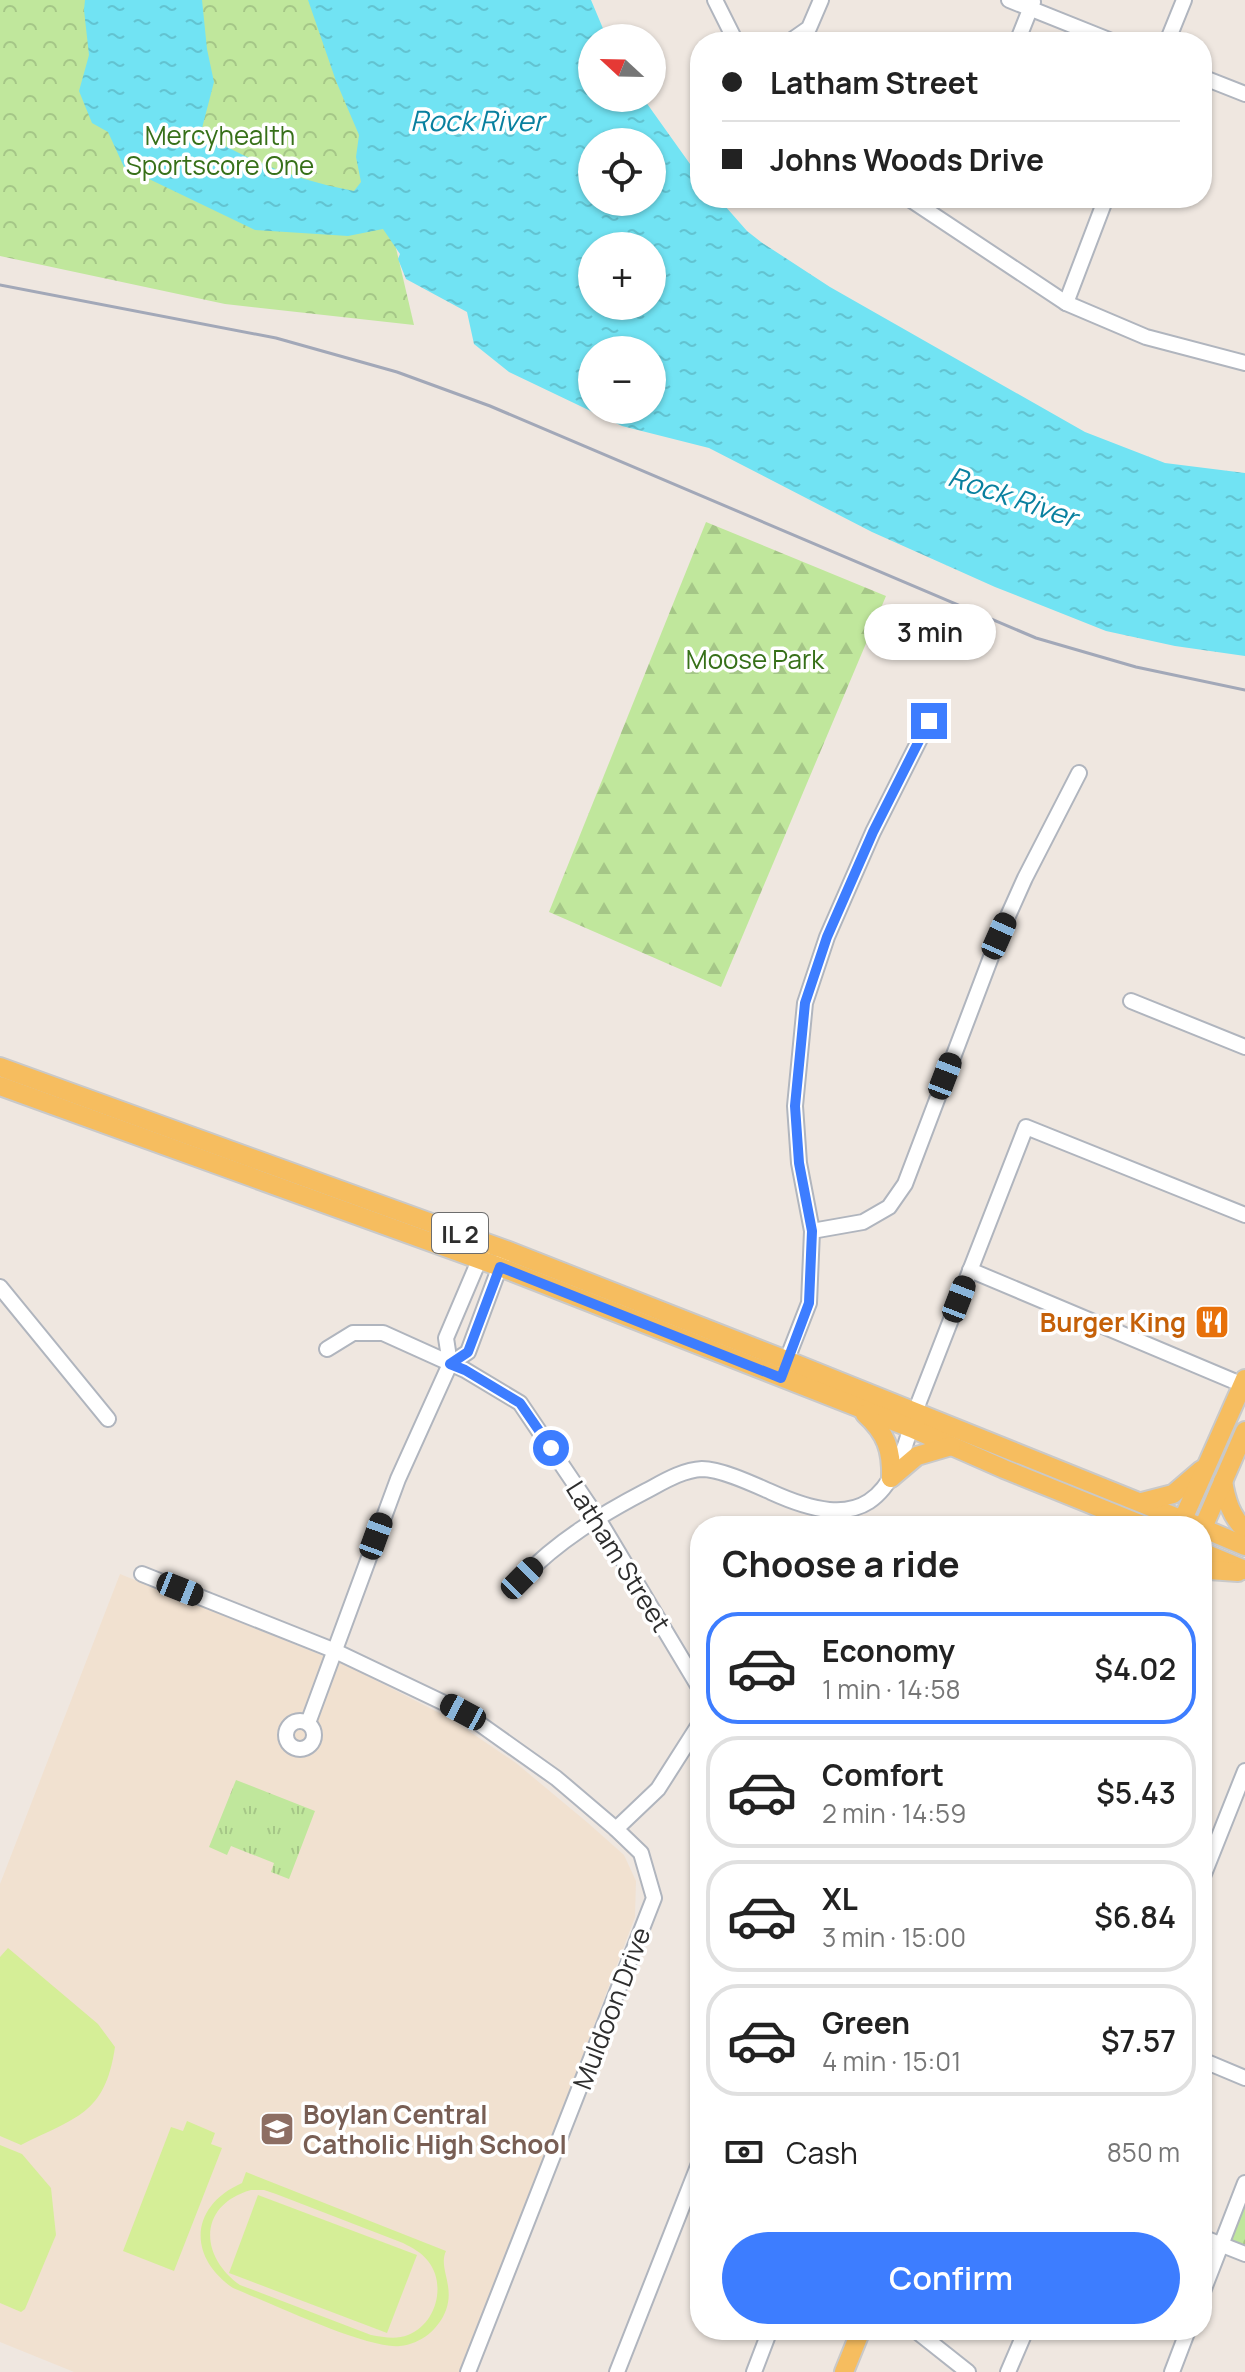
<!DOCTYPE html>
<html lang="en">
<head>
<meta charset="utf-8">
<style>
  :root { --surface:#fff; --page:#f6f6f6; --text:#222; --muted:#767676; --line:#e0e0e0; --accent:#3d7dff }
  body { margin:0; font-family:Manrope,sans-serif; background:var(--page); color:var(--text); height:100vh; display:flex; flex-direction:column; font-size:30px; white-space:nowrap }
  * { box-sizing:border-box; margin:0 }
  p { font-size:26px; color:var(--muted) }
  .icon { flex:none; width:44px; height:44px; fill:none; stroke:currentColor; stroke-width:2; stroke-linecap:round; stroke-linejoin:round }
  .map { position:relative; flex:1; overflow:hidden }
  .side { position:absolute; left:690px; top:1516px; width:522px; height:824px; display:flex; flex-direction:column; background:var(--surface); border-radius:32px; box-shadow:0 2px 6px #0004 }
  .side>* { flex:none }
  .hud { position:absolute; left:690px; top:32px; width:522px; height:176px; border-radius:32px; box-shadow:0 2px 6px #0004; display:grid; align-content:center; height:176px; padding:0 32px; background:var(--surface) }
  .needle { width:52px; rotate:292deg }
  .tools { position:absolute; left:578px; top:24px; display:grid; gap:16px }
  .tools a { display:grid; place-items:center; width:88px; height:88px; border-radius:50%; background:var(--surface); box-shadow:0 2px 6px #0004; font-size:40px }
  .end { position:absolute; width:36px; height:36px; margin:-18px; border:10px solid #3d7dff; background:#fff; box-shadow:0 0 0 4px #fff }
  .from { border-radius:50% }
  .bubble { position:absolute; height:56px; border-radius:28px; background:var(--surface); box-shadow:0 2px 6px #0004; font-size:26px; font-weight:600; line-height:56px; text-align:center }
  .car { position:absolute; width:24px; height:48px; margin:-24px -12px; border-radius:10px; box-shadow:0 0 6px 2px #0007; background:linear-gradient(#222 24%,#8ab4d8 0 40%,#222 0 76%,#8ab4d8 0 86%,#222 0) }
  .hud b { display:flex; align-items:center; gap:28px; height:76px; font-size:30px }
  .hud b+b { border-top:2px solid var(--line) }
  .hud i { width:20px; height:20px; background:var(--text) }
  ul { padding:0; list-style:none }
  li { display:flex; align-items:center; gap:24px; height:112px; margin:0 16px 12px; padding:0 16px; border:4px solid var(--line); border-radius:32px }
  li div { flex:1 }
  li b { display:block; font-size:30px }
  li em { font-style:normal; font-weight:600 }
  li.on { border-color:var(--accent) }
  li>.icon { width:72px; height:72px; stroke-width:1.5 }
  h2 { padding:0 32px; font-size:36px; line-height:96px }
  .pay { display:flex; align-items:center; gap:20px; height:88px; padding:0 32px; font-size:30px }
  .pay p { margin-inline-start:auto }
  .primary-button { display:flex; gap:16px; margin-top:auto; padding:16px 32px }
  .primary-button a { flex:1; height:92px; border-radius:48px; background:var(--accent); color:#fff; font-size:32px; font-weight:600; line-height:92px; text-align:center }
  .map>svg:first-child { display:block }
  .education { fill:#f1e1d0 }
  .grass { fill:url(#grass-tufts) }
  .forest { fill:url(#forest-firs) }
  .park { fill:url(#park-crowns) }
  .pitch { fill:#d5ee97; fill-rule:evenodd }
  .water { fill:url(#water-ripples); fill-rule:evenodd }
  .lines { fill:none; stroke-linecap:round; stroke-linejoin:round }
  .minor-casing { stroke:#b0b5be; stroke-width:18 }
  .major-casing { stroke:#c9c9c9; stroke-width:22 }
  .minor { stroke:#fff; stroke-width:14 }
  .major { stroke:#f6bd5f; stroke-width:18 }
  .rail { stroke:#a2a8b8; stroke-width:3 }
  .route { stroke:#3d7dff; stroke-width:10 }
  .labels { text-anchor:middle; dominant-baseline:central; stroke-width:7; stroke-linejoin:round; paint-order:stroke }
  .shield { fill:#fff; stroke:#6d6d6d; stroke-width:2 }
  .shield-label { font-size:24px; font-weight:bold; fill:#2e2e2e }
  .park-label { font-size:26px; fill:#377019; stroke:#fff }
  .food-label { font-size:26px; font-weight:bold; fill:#c56008; stroke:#fff; text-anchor:end }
  .street-label { font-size:26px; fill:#2e2e2e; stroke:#fff }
  .education-label { font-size:26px; font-weight:bold; fill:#785e54; stroke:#fff; text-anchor:start }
  .water-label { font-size:28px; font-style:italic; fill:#09809f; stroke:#fff }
</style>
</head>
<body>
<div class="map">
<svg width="1245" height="2372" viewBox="0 0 1245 2372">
  <defs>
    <pattern id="grass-tufts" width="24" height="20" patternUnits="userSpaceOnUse" patternTransform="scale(2)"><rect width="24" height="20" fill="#c0e79c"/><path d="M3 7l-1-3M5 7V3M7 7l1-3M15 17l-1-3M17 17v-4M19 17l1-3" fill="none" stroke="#a5c687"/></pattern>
    <pattern id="forest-firs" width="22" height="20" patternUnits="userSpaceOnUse" patternTransform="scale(2)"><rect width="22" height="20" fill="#c0e79c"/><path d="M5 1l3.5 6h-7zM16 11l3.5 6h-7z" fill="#a5c687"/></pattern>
    <pattern id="park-crowns" width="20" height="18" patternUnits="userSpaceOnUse" patternTransform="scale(2)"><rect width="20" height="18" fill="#c0e79c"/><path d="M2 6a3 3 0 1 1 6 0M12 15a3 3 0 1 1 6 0" fill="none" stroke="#a5c687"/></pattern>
    <pattern id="water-ripples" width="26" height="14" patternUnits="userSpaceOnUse" patternTransform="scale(2)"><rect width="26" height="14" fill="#71e3f3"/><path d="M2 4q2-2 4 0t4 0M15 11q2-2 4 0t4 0" fill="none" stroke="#62c3d1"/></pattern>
  </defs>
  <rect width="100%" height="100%" fill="#efe7e0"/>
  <polygon class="education" points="120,1574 346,1665 451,1719 516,1763 588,1823 624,1855 636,1881 635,1917 463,2372 74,2372 0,2342 0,1884"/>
  <polygon class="grass" points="236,1780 315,1811 289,1879 271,1872 274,1863 231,1846 227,1855 209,1847"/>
  <polygon class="forest" points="706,522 886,596 721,987 549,912"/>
  <g class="park">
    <polygon points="0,0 338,0 414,325 225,304 0,256"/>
    <polygon points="1245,2196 1245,2251 1230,2245 1228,2238"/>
  </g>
  <g class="pitch">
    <path d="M8,1948L98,2024L115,2047C105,2115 76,2117 21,2145L0,2136V1957Z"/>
    <polygon points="187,2121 215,2133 211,2144 222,2148 174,2271 123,2251 171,2127 183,2131"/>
    <polygon points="0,2145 22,2154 51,2188 56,2235 25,2309 21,2312 0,2303"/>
    <path d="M246,2172L446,2251C438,2268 455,2285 446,2310C439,2329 421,2344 400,2346C368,2350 268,2302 233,2288C187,2256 190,2206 242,2183ZM251,2190H264L276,2194L403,2243C413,2248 422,2253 428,2261C447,2285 436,2324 408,2335C396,2340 383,2337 371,2335L240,2285C199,2256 198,2205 251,2190Z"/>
    <polygon points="258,2195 417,2255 387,2333 229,2273"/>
  </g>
  <path class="water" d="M85,0H202L207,49L214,82L201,132C248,161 299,181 354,191L361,182L356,157L359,135L336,81L308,0H591L607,38H592V98H643L700,178V198H718L747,231L761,242L830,287L1085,432L1165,463L1245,473V656L1175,646L1106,631L995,587L872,532L709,448L622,426L509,372L474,344L467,312L406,279L398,259L400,254L383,229L348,236L255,230L124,167L108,132L92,123L79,91L89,55L84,10ZM592,142H652V202H592ZM592,246H652V306H592ZM592,350H652V410H592Z"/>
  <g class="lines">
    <g class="minor-casing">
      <g id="minor">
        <polyline points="715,0 736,42"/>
        <polyline points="1009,0 1114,42"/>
        <polyline points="789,42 809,28 821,0"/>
        <polyline points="1017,42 1033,2"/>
        <polyline points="1167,42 1184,0"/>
        <polyline points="1202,77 1245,94"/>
        <polyline points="908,198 1066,303 1146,337 1245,363"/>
        <polyline points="1066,303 1106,198"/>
        <polyline points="1131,1001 1245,1047"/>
        <polyline points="812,1231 863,1222 889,1207 905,1184 999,936 1025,878 1079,773"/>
        <polyline points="970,1270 1243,1385"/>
        <polyline points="0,1287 108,1419"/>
        <polyline points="327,1349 353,1333 383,1333 465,1370 520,1403 597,1517 700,1689"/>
        <polyline points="450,1364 446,1338 483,1251"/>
        <polyline points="784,1367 809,1303 812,1231 799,1163 795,1106 805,1003 827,937 873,832 929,721"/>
        <polyline points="142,1574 333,1650 463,1712 556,1778 616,1829 641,1853 654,1898 468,2372"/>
        <path d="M522,1578C558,1541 600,1515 646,1491C663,1482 682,1470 702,1469C721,1469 753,1484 771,1492C863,1534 892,1502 915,1412L1026,1127L1245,1215"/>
        <circle cx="300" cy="1735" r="14"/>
        <polyline points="308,1723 398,1479 450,1364 468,1352 503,1258"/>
        <polyline points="616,1829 658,1789 700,1723"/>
        <polyline points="1202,1879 1245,1771"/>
        <polyline points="1202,2060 1245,2078"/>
        <polyline points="1202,2237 1245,2254"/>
        <polyline points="1202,2294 1245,2183"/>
        <polyline points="915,2330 968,2372"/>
        <polyline points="617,2372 700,2161"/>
        <polyline points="754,2372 770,2330"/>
        <polyline points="1008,2372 1026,2330"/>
        <polyline points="1172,2372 1188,2330"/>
      </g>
    </g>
    <g class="major-casing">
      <g id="major">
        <polyline points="0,1067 506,1250 786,1360 1198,1526"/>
        <polyline points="0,1086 500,1267 911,1428 1004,1469 1145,1526"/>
        <path d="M865,1414C886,1433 892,1450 891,1478"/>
        <polyline points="891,1478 917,1456 951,1446"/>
        <path d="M1223,1481C1226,1500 1231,1516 1245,1530"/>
        <polyline points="1142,1502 1173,1494 1201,1470"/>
        <polyline points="1180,1526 1245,1379"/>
        <polyline points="1202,1528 1245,1546"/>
        <polyline points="1202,1530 1245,1431"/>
        <polyline points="1202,1552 1245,1570"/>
        <polyline points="1202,1574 1209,1570 1238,1572"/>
        <polyline points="844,2372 861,2330"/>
      </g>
    </g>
    <use href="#minor" class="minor"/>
    <use href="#major" class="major"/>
    <polyline class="rail" points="0,285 276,338 397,372 490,406 1036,638 1136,667 1245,690"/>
  </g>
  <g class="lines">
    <polyline class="route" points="551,1448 520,1403 465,1370 450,1364 468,1352 500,1267 781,1378 809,1303 812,1231 799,1163 795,1106 805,1003 827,937 873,832 929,721"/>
  </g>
  <defs>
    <g id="restaurant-square" transform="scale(1.8)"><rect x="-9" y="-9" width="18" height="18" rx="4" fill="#e8710a" stroke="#fff"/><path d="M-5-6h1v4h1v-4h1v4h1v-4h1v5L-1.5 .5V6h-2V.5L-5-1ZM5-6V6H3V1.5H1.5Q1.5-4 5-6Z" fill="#fff"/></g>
    <g id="school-square" transform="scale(1.8)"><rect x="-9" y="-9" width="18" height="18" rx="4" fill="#8d6e63" stroke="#fff"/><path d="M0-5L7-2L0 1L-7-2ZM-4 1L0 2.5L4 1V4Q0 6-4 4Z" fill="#fff"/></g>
  </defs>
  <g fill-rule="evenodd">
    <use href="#restaurant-square" x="1212" y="1322"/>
    <use href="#school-square" x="277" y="2129"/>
  </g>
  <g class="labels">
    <rect class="shield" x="432" y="1213" width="56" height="40" rx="6"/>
    <g class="shield-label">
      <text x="460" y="1233">IL 2</text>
    </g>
    <g class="park-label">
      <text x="220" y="135">Mercyhealth<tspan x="220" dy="30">Sportscore One</tspan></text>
      <text x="755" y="659">Moose Park</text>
    </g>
    <g class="food-label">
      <text x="1186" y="1322">Burger King</text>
    </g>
    <g class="street-label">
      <text transform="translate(619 1556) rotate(58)">Latham Street</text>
      <text transform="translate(611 2008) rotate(-69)">Muldoon Drive</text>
    </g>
    <g class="education-label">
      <text x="303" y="2114">Boylan Central<tspan x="303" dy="30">Catholic High School</tspan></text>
    </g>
    <g class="water-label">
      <text x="477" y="120">Rock River</text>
      <text transform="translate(1013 496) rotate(19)">Rock River</text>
    </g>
  </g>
</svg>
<div class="tools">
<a><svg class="needle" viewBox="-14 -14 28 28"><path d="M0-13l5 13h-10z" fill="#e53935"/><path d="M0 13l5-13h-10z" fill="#767676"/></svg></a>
<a><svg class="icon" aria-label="locate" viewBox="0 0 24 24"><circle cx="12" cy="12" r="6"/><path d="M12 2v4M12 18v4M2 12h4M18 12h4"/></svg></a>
<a>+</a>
<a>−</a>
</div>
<i class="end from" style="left:551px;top:1448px"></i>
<i class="end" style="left:929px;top:721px"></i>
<div class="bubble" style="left:864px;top:604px;width:132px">3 min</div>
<i class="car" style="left:999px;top:936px;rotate:24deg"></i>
<i class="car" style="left:945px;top:1076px;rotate:21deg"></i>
<i class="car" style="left:959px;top:1299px;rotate:21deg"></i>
<i class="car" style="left:376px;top:1536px;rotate:20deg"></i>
<i class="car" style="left:522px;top:1578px;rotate:45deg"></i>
<i class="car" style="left:180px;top:1589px;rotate:112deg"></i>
<i class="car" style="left:463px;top:1712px;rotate:298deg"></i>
<div class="hud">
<b><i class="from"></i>Latham Street</b>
<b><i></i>Johns Woods Drive</b>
</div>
<section class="side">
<h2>Choose a ride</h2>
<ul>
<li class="on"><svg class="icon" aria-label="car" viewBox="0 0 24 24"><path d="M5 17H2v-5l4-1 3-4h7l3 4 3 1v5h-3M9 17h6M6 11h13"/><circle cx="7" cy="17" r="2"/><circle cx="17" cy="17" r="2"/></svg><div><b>Economy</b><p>1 min · 14:58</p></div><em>$4.02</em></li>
<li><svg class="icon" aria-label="car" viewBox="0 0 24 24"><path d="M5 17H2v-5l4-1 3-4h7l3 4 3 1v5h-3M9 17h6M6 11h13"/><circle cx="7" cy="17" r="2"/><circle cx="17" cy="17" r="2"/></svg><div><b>Comfort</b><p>2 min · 14:59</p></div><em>$5.43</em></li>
<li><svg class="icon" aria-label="car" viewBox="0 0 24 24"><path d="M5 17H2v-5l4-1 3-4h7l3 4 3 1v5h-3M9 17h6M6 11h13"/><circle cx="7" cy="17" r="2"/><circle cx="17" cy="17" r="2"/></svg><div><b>XL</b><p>3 min · 15:00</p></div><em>$6.84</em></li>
<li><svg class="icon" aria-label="car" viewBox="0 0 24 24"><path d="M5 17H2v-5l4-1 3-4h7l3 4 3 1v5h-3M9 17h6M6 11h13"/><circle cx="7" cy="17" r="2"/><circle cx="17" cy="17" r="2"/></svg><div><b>Green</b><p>4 min · 15:01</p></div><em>$7.57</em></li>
</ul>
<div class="pay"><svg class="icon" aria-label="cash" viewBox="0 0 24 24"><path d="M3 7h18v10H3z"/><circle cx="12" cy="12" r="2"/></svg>Cash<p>850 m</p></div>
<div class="primary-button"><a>Confirm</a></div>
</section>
</div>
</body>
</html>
